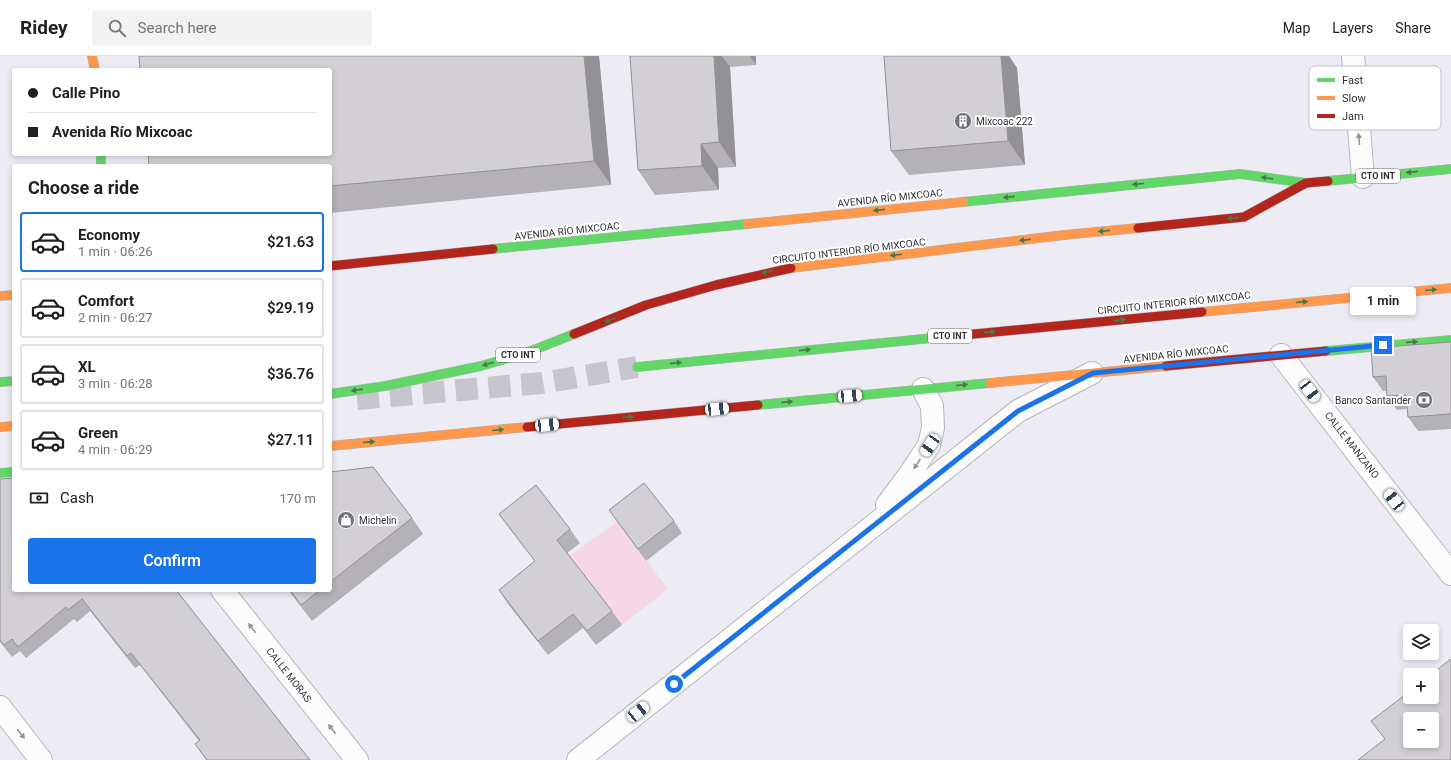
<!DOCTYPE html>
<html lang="en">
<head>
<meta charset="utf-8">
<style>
  :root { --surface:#fff; --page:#f2f2f2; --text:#202124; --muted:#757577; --line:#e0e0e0; --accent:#1a73e8 }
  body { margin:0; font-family:Roboto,sans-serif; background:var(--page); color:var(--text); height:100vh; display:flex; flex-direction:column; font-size:15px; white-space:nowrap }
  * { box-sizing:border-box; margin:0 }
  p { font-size:13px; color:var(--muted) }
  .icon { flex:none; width:22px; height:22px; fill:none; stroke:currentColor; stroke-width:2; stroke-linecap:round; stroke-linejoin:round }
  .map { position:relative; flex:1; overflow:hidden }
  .panel { position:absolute; left:12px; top:108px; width:320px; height:428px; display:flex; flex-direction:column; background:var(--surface); border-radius:4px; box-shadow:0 2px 6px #0003 }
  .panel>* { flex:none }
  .banner { position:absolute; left:12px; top:12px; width:320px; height:88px; border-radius:4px; box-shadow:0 2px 6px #0003; display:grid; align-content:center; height:88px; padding:0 16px; background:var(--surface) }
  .tools { position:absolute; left:1403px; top:568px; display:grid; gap:8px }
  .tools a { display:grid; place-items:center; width:36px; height:36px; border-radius:4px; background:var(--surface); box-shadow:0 2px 6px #0003; font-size:20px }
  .end { position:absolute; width:18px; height:18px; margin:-9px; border:5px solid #1a73e8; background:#fff; box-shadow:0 0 0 2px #fff }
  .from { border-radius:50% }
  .bubble { position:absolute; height:28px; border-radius:4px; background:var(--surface); box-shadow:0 2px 6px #0003; font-size:13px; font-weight:600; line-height:28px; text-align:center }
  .car { position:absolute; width:12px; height:24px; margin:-12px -6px; border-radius:5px; box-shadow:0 0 3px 1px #0007; background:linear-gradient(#fff 24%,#345 0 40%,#fff 0 76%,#345 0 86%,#fff 0) }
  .banner b { display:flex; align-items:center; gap:14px; height:38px; font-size:15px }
  .banner b+b { border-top:1px solid var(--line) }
  .banner i { width:10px; height:10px; background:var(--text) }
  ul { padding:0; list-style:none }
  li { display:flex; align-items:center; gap:12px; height:60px; margin:0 8px 6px; padding:0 8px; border:2px solid var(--line); border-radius:4px }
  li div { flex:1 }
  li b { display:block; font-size:15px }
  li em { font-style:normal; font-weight:600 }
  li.on { border-color:var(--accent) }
  li>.icon { width:36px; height:36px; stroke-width:1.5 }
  h2 { padding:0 16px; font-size:18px; line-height:48px }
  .pay { display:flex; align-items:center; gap:10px; height:44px; padding:0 16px; font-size:15px }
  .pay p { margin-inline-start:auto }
  .cta { display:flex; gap:8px; margin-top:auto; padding:8px 16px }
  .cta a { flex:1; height:46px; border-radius:4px; background:var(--accent); color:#fff; font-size:16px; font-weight:600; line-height:46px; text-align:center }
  header { display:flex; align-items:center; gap:24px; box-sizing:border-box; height:56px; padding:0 20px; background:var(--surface); border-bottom:1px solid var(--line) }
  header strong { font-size:19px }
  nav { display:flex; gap:22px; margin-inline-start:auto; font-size:14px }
  .search { width:280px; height:36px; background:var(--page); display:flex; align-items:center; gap:10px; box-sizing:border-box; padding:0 14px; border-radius:4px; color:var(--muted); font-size:15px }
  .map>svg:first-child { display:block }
  .green { fill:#f6d7e6 }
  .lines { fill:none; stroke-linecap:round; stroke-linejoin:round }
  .highway-tunnel { stroke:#c7c6ce; stroke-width:22; stroke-dasharray:22 11; stroke-linecap:butt }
  .street-casing { stroke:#b8b7bd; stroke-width:24 }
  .fast-casing { stroke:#b8b7bd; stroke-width:10 }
  .slow-casing { stroke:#b8b7bd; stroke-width:10 }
  .jam-casing { stroke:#b8b7bd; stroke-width:10 }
  .street { stroke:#fcfcfd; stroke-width:22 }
  .fast { stroke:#63d668; stroke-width:9 }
  .slow { stroke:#ff974d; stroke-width:9 }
  .jam { stroke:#b3261e; stroke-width:9 }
  .wall { fill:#b5b2b7 }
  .shaded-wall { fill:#939195 }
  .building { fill:#d2cfd5; stroke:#939195; fill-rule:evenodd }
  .oneway { fill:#969699 }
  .oneway2 { fill:#487b4c }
  .route { stroke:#1a73e8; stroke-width:5 }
  .labels { text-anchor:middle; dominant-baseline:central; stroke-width:4; stroke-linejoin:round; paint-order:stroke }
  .shield { fill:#fff; stroke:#6f6e72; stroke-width:1 }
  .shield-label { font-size:9px; font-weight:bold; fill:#313035 }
  .poi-label { font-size:10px; fill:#313035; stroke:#fff; text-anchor:start }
  .street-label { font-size:10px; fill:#313035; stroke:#fff }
  .key { fill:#fff; stroke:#c1c1c2; stroke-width:1 }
  .key-label { font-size:11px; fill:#313035 }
</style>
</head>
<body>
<header>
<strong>Ridey</strong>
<div class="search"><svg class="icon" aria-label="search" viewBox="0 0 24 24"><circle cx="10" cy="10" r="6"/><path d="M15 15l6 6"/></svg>Search here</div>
<nav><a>Map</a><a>Layers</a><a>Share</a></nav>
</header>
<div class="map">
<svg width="1451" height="704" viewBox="0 0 1451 704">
  <rect width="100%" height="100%" fill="#edecf4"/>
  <polygon class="green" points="617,466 668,533 622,569 569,500"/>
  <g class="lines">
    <polyline class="highway-tunnel" points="357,343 542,327 637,311"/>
    <g class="street-casing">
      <g id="street">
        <polyline points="1353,0 1363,121"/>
        <polyline points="1281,299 1451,518"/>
        <polyline points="887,449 910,418 929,389 933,372 932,350 923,333"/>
        <polyline points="222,534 357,704"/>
        <polyline points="0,651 41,704"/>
        <polyline points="578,704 1018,355 1092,317"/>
      </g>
    </g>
    <g class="fast-casing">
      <g id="fast">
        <polyline points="101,98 101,110"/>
        <polyline points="1328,125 1451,113"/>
        <polyline points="963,146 1240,118 1306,127"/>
        <polyline points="493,193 747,168"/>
        <polyline points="1326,295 1451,284"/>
        <polyline points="637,311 933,282"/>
        <polyline points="0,326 14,325"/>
        <polyline points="330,338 385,330 481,310 526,297 574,278"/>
        <polyline points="758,349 990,327"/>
        <polyline points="0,417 14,416"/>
      </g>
    </g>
    <g class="slow-casing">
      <g id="slow">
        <polyline points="92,0 95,14"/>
        <polyline points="747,168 963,146"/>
        <polyline points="791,212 1064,179 1138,172"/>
        <polyline points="0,240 14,239"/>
        <polyline points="1202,256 1451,232"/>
        <polyline points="990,327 1166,310"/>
        <polyline points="0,371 14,370"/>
        <polyline points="330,390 527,371"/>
      </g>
    </g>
    <g class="jam-casing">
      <g id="jam">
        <polyline points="1138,172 1244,161 1306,127 1328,125"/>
        <polyline points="330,210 493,193"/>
        <polyline points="574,278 646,249 716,229 791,212"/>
        <polyline points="933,282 1202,256"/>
        <polyline points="1166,310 1326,295"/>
        <polyline points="527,371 758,349"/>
      </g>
    </g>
    <use href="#street" class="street"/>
    <use href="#fast" class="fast"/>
    <use href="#slow" class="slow"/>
    <use href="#jam" class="jam"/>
  </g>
  <g class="wall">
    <polygon points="599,0 611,129 330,157 330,14 140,14"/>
    <polygon points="630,0 756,0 756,9 730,11 736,111 718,112 719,134 655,139 638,114"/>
    <polygon points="884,0 1009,0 1017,12 1025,109 909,119 891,95"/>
    <polygon points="1451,286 1451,373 1418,375 1408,361 1407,353 1397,354 1387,340 1386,335 1383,335 1373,321"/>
    <polygon points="330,416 412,462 423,478 312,565 288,534 330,534"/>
    <polygon points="0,423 176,534 310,704 206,704 195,688 199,685 140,609 135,612 90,555 77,566 74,563 26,602 20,595 12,601 0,586"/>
    <polygon points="609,454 674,465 682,477 646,505"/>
    <polygon points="499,458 570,473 580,487 567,497 612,555 622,569 596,589 583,572 548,599 508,548 499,534 535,505 509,472"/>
  </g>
  <g class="shaded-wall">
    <polygon points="584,0 599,0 611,129 594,105"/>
    <polygon points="714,0 722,0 730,11 736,111 719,86"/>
    <polygon points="750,0 756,0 756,9"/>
    <polygon points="1001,0 1009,0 1017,12 1025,109 1008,85"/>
    <polygon points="701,88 718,112 719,134 702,110"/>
  </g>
  <g class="building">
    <polygon points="139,0 584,0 594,105 330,130 330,110 149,110 148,98 330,98 330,14 217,14 217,13 210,14 140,14"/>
    <polygon points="630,0 714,0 719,86 701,88 702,110 638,114"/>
    <polygon points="884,0 1001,0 1008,85 891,95"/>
    <polygon points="1451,286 1451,358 1408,361 1406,339 1387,340 1386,320 1373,321 1371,292"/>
    <polygon points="373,411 412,462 330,526 330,416"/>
    <polygon points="14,422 14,534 176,534 310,704 207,704 195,688 200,684 131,597 127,600 82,543 68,554 66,551 18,591 12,583 4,589 0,584 0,423"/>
    <polygon points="644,427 674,465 638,493 609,454"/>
    <polygon points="536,429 570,473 557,484 612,555 587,575 573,558 538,585 499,534 535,505 499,458"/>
    <polygon points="290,534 320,534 301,549"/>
    <path d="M1451,603V704H1358L1385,683L1371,665L1410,635V641H1432V619H1430ZM1410,663H1432V685H1410Z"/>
  </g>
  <defs><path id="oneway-solid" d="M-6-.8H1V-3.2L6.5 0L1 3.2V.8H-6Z"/></defs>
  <g class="oneway">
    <use href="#oneway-solid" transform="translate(1359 83) rotate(-95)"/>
    <use href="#oneway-solid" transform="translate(917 408) rotate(124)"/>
    <use href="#oneway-solid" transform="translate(252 572) rotate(-128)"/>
    <use href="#oneway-solid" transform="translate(332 673) rotate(-128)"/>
    <use href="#oneway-solid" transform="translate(21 678) rotate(52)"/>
  </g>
  <g class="oneway2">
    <use href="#oneway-solid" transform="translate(1412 116) rotate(174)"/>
    <use href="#oneway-solid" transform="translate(1267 122) rotate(-172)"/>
    <use href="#oneway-solid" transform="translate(1138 128) rotate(174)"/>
    <use href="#oneway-solid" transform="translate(1009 141) rotate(174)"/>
    <use href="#oneway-solid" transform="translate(879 154) rotate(174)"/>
    <use href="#oneway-solid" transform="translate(1233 162) rotate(174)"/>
    <use href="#oneway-solid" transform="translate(1104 175) rotate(174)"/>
    <use href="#oneway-solid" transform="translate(1025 184) rotate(173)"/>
    <use href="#oneway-solid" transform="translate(896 199) rotate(173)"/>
    <use href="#oneway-solid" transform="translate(767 216) rotate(167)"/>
    <use href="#oneway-solid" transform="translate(1431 234) rotate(-5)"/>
    <use href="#oneway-solid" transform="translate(1302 246) rotate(-5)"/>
    <use href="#oneway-solid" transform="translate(610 264) rotate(158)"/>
    <use href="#oneway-solid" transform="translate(1120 264) rotate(-6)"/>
    <use href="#oneway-solid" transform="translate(990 276) rotate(-6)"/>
    <use href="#oneway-solid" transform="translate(1412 286) rotate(-5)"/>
    <use href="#oneway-solid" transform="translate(805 294) rotate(-6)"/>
    <use href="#oneway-solid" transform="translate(676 307) rotate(-6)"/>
    <use href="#oneway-solid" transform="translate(488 308) rotate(164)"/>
    <use href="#oneway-solid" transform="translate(962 329) rotate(-6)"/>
    <use href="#oneway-solid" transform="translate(357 334) rotate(172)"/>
    <use href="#oneway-solid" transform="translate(787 346) rotate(-5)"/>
    <use href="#oneway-solid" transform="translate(628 361) rotate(-5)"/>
    <use href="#oneway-solid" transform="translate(498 374) rotate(-5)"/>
    <use href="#oneway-solid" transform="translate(369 386) rotate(-5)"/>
  </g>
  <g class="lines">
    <polyline class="route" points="674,628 1018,355 1093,317 1383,289"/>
  </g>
  <defs>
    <g id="building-disc" transform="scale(0.9)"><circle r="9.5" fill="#737278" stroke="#fff"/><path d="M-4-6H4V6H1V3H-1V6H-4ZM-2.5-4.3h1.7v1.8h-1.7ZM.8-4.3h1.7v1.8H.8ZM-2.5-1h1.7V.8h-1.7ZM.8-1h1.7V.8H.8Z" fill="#fff"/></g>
    <g id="bank-disc" transform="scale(0.9)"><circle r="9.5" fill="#737278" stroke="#fff"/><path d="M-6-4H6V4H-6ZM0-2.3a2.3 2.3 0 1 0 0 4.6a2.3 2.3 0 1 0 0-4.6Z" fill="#fff"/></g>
    <g id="shop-disc" transform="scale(0.9)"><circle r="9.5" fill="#737278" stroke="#fff"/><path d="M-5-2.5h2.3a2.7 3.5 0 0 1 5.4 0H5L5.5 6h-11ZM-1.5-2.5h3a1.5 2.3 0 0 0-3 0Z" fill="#fff"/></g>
  </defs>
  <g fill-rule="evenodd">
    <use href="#building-disc" x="963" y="65"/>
    <use href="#bank-disc" x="1424" y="344"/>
    <use href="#shop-disc" x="346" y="464"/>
  </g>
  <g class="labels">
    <g class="shield">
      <rect x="1356" y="113" width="44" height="14" rx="3"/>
      <rect x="928" y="273" width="44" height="14" rx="3"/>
      <rect x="496" y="292" width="44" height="14" rx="3"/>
    </g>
    <g class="shield-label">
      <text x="1378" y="120">CTO INT</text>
      <text x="950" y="280">CTO INT</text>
      <text x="518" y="299">CTO INT</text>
    </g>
    <g class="poi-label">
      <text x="976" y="65">Mixcoac 222</text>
      <text x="1411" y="344" text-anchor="end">Banco Santander</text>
      <text x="359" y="464">Michelin</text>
    </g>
    <g class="street-label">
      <text transform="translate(890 142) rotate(-6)">AVENIDA RÍO MIXCOAC</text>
      <text transform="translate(567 175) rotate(-6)">AVENIDA RÍO MIXCOAC</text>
      <text transform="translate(849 195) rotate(-7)">CIRCUITO INTERIOR RÍO MIXCOAC</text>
      <text transform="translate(1174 247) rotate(-6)">CIRCUITO INTERIOR RÍO MIXCOAC</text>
      <text transform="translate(1176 298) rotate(-6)">AVENIDA RÍO MIXCOAC</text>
      <text transform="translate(1352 389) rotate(52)">CALLE MANZANO</text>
      <text transform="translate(289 619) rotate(52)">CALLE MORAS</text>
    </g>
  </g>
  <rect x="1309" y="10" width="132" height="64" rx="6" class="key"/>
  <rect x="1317" y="22" width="18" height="4" fill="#63d668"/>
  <rect x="1317" y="40" width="18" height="4" fill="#ff974d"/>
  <rect x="1317" y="58" width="18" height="4" fill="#b3261e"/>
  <g class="key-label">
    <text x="1342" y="28">Fast</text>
    <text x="1342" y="46">Slow</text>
    <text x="1342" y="64">Jam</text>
  </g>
</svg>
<div class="tools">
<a><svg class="icon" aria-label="layers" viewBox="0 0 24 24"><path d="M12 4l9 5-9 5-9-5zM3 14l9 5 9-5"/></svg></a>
<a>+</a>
<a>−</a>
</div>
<i class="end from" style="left:674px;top:628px"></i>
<i class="end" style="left:1383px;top:289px"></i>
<div class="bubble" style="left:1350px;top:231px;width:66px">1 min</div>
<i class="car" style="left:1310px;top:335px;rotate:142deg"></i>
<i class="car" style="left:850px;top:340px;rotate:85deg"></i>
<i class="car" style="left:717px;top:353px;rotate:84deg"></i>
<i class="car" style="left:547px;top:369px;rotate:84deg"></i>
<i class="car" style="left:930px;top:389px;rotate:214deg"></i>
<i class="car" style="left:1394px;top:444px;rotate:322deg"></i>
<i class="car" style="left:638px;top:656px;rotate:51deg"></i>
<div class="banner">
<b><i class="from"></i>Calle Pino</b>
<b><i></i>Avenida Río Mixcoac</b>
</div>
<section class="panel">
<h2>Choose a ride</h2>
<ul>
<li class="on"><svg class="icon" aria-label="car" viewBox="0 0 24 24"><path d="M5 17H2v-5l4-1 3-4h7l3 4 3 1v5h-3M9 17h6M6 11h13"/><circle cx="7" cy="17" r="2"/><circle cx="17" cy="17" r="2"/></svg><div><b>Economy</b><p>1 min · 06:26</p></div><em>$21.63</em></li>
<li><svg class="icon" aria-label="car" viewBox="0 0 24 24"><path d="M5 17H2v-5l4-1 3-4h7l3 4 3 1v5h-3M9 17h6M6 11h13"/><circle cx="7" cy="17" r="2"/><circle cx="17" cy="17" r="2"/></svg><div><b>Comfort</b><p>2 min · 06:27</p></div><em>$29.19</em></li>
<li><svg class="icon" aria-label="car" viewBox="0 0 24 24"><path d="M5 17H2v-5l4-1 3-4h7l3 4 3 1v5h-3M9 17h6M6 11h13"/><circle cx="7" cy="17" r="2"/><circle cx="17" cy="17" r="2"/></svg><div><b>XL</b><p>3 min · 06:28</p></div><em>$36.76</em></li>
<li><svg class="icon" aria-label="car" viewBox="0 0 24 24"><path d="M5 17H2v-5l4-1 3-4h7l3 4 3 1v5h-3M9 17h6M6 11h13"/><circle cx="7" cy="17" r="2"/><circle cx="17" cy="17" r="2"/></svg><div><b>Green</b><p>4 min · 06:29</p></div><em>$27.11</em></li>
</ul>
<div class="pay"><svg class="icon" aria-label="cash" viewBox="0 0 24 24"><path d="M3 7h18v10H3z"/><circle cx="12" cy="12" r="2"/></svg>Cash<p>170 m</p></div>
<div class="cta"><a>Confirm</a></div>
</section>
</div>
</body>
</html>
